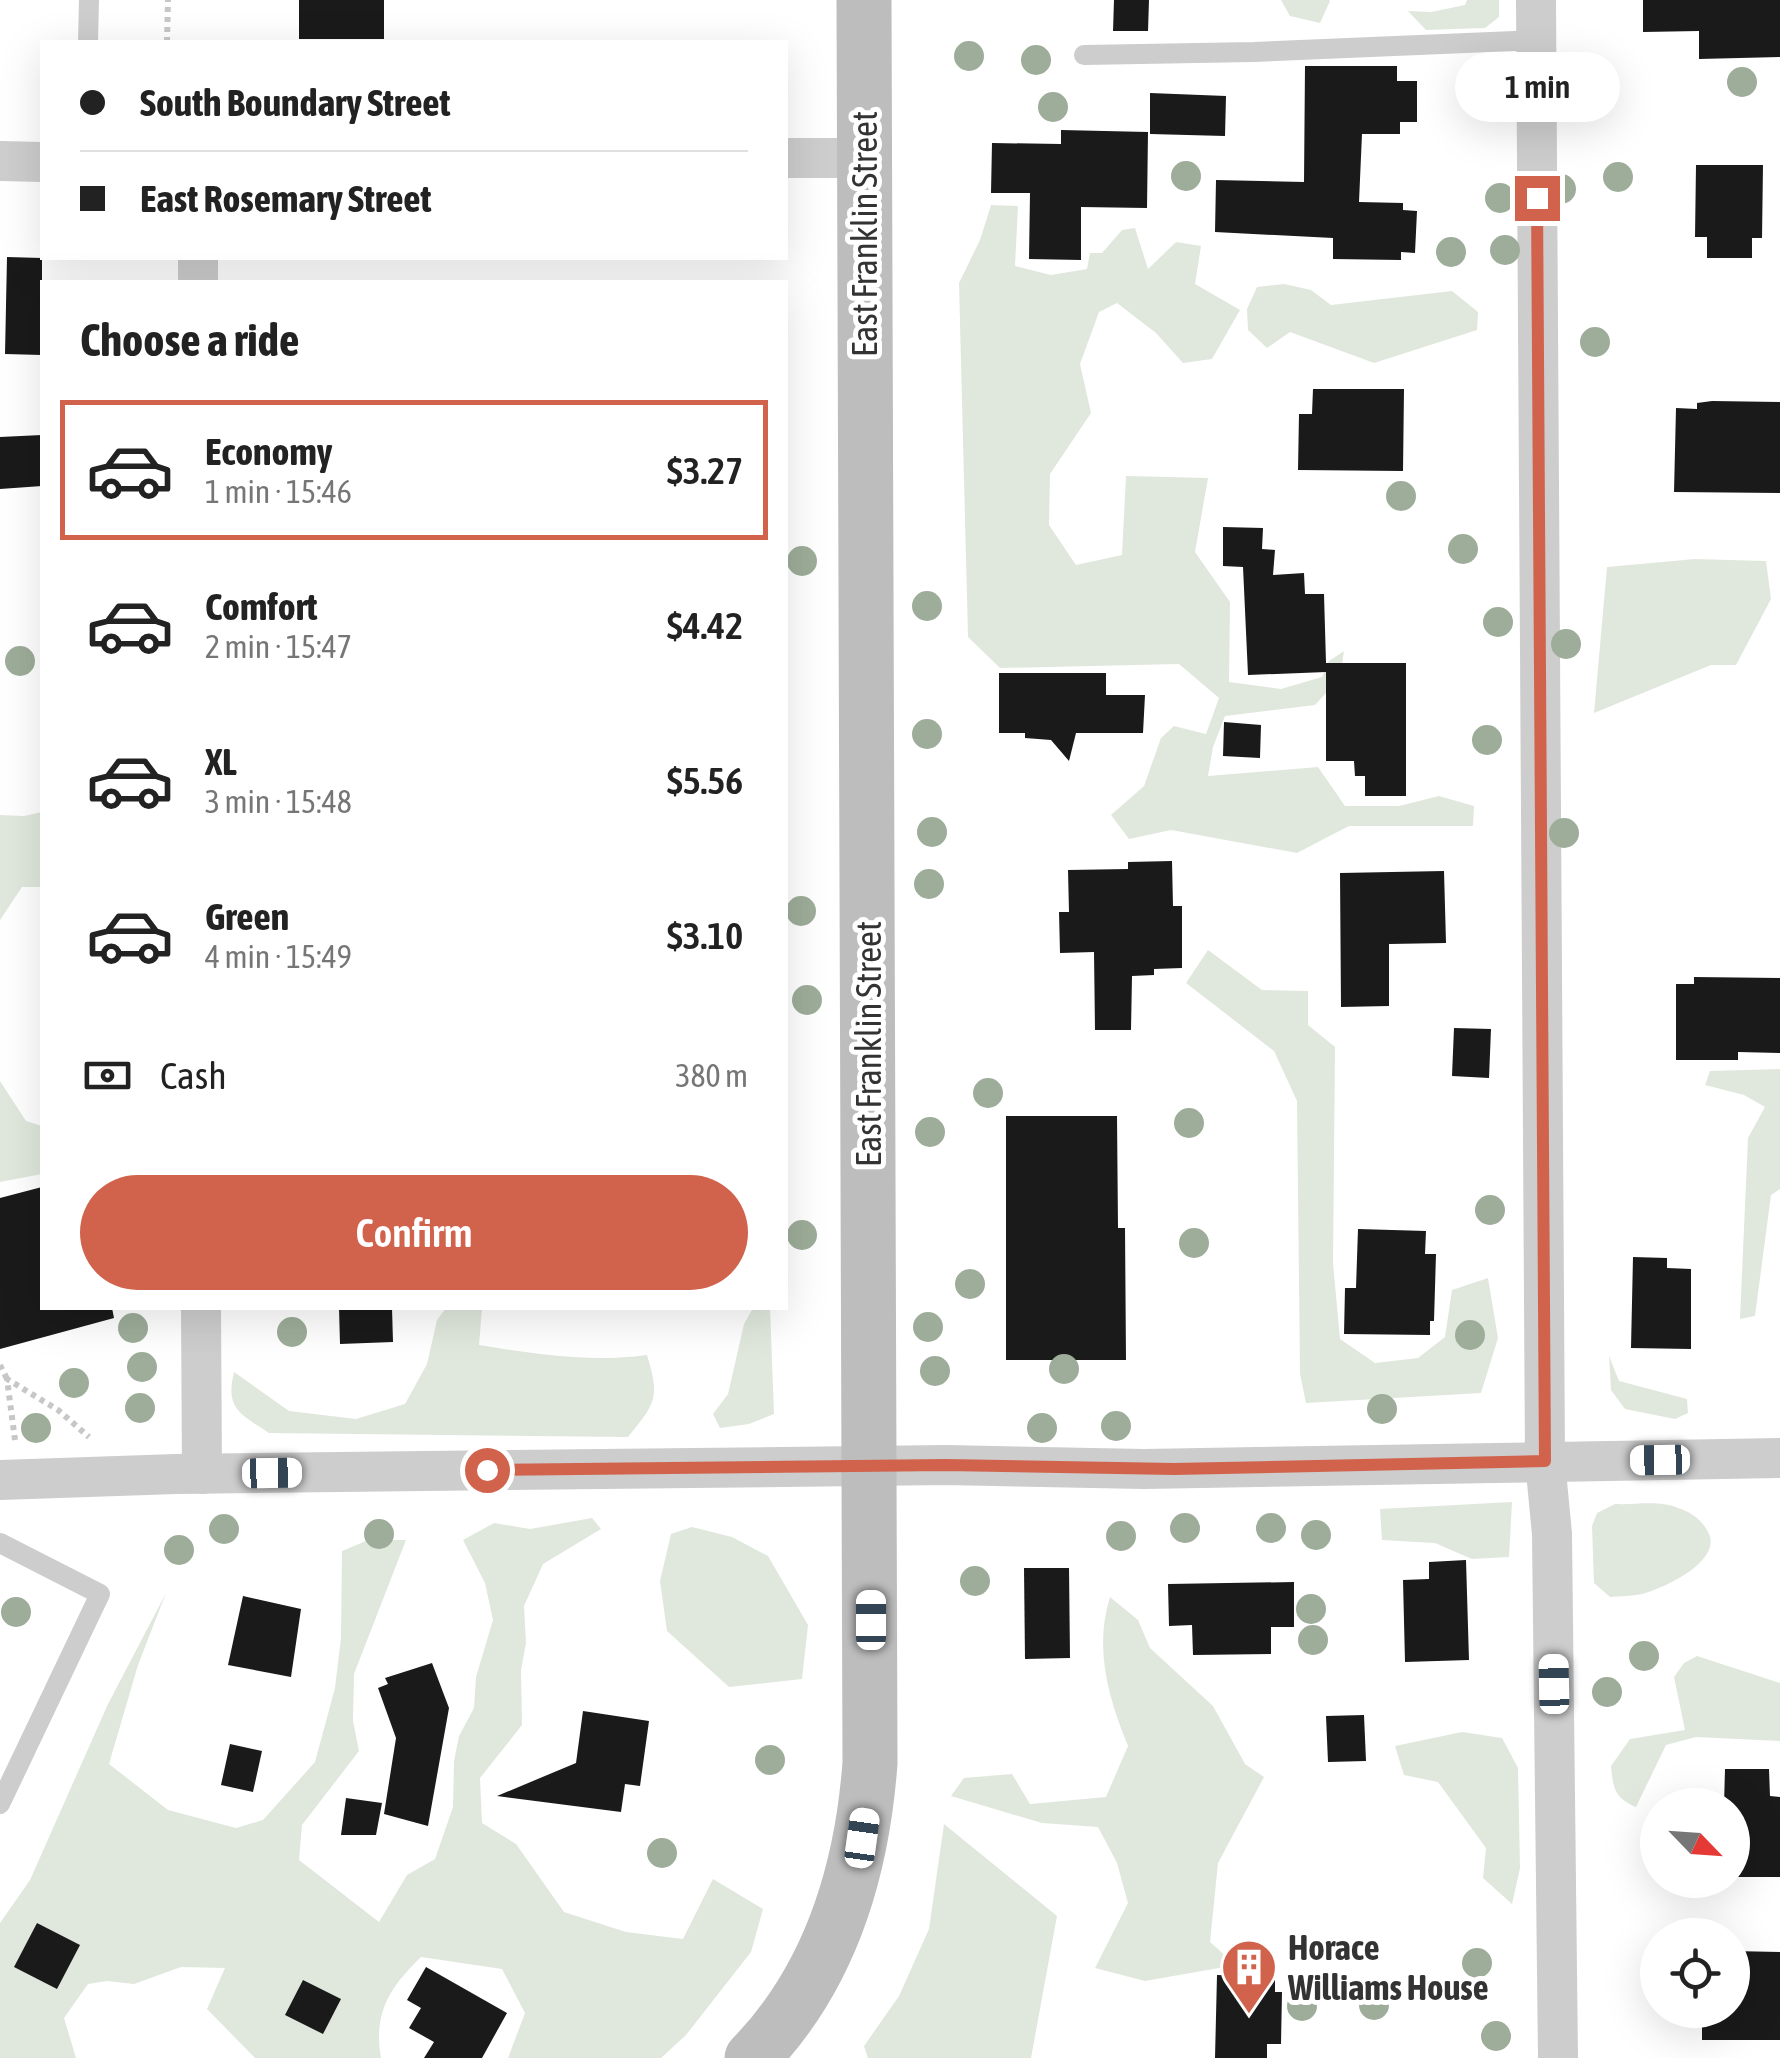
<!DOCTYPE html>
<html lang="en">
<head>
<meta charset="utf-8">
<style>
  :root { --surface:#fff; --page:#f2f2f2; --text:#222; --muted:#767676; --line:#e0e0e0; --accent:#d1634d }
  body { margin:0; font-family:"Asap Condensed",sans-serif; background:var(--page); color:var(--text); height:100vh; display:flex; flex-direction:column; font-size:38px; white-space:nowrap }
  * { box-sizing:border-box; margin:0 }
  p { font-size:32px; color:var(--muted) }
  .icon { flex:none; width:55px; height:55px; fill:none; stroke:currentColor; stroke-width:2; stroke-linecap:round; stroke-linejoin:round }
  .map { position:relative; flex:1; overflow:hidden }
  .side { position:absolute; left:40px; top:280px; width:748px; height:1030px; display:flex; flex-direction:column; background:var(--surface); border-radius:0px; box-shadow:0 10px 40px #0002 }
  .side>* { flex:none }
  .guide { position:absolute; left:40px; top:40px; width:748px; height:220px; border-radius:0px; box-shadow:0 10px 40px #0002; display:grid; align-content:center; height:220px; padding:0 40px; background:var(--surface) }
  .needle { width:65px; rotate:115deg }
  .controls { position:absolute; left:1640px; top:1788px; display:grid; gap:20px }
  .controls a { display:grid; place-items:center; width:110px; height:110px; border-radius:50%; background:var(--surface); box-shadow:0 10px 40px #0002; font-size:50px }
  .end { position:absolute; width:45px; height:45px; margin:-22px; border:12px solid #d1634d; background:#fff; box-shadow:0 0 0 5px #fff }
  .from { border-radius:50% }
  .bubble { position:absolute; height:70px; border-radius:35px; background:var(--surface); box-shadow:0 10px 40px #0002; font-size:32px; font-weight:600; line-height:70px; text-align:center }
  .car { position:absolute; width:30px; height:60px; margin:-30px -15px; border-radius:12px; box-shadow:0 0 8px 2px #0007; background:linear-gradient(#fff 24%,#345 0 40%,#fff 0 76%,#345 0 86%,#fff 0) }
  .guide b { display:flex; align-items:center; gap:35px; height:95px; font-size:38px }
  .guide b+b { border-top:2px solid var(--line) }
  .guide i { width:25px; height:25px; background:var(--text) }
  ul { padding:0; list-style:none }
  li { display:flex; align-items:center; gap:30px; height:140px; margin:0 20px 15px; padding:0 20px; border:5px solid transparent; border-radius:0px }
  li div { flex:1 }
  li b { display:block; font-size:38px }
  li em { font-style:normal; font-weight:600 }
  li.active { border-color:var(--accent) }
  li>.icon { width:90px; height:90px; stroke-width:1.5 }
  h2 { padding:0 40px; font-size:45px; line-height:120px }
  .pay { display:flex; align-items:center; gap:25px; height:110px; padding:0 40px; font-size:38px }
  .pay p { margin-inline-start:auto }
  .action { display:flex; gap:20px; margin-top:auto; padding:20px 40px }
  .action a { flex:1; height:115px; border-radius:60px; background:var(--accent); color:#fff; font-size:40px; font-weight:600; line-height:115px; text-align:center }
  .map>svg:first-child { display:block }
  .green { fill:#e0e8dd }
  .building { fill:#1a1a1a }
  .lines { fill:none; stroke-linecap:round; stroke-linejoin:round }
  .path { stroke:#c7c7c7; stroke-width:6; stroke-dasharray:5 5; stroke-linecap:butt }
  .service { stroke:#cdcdcd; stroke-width:20 }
  .minor { stroke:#cdcdcd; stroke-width:40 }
  .secondary { stroke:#bdbdbd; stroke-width:55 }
  .tree { fill:#9dad99 }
  .route { stroke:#d1634d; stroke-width:12 }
  .labels { text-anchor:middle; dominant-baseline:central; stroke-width:10; stroke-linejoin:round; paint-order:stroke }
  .street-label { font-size:35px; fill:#333; stroke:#fff }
  .poi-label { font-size:35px; font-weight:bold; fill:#333; stroke:#fff; text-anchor:start }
</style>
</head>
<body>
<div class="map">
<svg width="1780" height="2058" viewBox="0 0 1780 2058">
  <rect width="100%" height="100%" fill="#fff"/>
  <g class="green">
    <polygon points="1281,0 1329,0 1330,1 1320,23 1290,16"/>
    <polygon points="1467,0 1499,0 1499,17 1485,28 1426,30 1408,11 1431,12 1465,5"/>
    <polygon points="991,205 1018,206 1015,266 1051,275 1087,269 1090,253 1102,253 1122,230 1135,228 1148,269 1176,242 1201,246 1195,284 1240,310 1212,359 1183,363 1156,333 1117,303 1099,312 1080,364 1091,413 1050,474 1049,525 1076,565 1122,555 1126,476 1208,478 1195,552 1230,602 1229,682 1281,689 1322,677 1329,661 1344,651 1340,678 1315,705 1225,716 1213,747 1208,776 1318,767 1345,806 1399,806 1439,796 1474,806 1473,826 1349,826 1297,853 1171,830 1129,839 1111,815 1144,786 1161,738 1174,726 1206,734 1219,698 1179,664 1000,668 968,637 959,283 980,240"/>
    <polygon points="1284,284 1311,290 1331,305 1452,291 1478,312 1477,330 1374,363 1290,332 1267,348 1248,330 1247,309 1257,287"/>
    <polygon points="1695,559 1766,561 1771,599 1736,665 1711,665 1594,713 1607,567"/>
    <polygon points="42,812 42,887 22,887 0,920 0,815 24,816"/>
    <polygon points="1208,950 1262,990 1308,991 1308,1025 1335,1047 1333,1263 1340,1339 1375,1363 1418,1358 1445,1337 1452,1290 1488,1278 1498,1338 1481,1393 1306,1403 1300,1374 1297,1101 1274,1051 1186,983"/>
    <polygon points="1780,1069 1780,1189 1771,1195 1755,1316 1740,1319 1748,1138 1765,1107 1744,1095 1705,1085 1710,1071"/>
    <polygon points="0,1081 26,1121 42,1126 42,1174 0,1182"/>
    <path d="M446,1308H482L479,1345C535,1354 590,1363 647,1355C660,1397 656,1403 628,1437L269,1433C240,1414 225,1409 234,1372L289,1411L356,1419L405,1404L427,1364L437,1320Z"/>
    <polygon points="753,1308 770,1308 774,1414 749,1424 720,1428 713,1414 728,1394 744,1324"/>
    <polygon points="1609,1356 1619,1381 1687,1399 1688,1413 1675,1419 1625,1409 1611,1390"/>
    <polygon points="1512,1502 1509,1557 1472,1559 1435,1543 1382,1540 1380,1509"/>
    <path d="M1615,1504C1636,1505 1659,1500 1678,1508C1691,1512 1702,1520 1708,1532C1724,1560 1665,1588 1642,1594C1632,1596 1620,1596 1610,1597L1594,1583L1592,1526L1597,1513Z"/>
    <path d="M592,1518L601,1529L543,1564L524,1606L526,1643L521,1670L522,1725L480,1778L482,1823L516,1844L564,1912L626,1932L683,1939L713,1879L763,1909L751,1952L686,2035L661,2058H508L525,2013L502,1969L421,1957C390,1987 373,2013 381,2058H255L207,2009L225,1968L181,1967L134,1984L107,1981L88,1984L64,2018L76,2058H0V1923L30,1880L108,1704L166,1593L138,1665L109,1764L168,1810L236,1828L263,1820L315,1762L335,1688L341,1638L342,1551L368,1540H406L354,1674L353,1721L359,1751L302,1825L299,1860L379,1922L407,1875L435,1859L453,1807L454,1761L459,1736L474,1708L476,1677L493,1620L485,1583L463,1540L494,1523L530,1529Z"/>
    <polygon points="692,1527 732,1537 768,1556 808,1625 802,1679 729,1687 667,1631 660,1581 671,1534"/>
    <path d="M1110,1597L1138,1620L1150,1648L1213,1706L1245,1764L1264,1777L1218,1863L1210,1942L1236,1965L1145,1981L1095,1968L1128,1903L1117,1863L1098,1827L1042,1823L951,1796L964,1778L1012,1774L1030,1804L1106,1797L1128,1746C1108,1697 1094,1648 1110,1597Z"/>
    <path d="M1697,1656L1780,1683V1741L1696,1737L1666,1745L1636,1807C1614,1798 1613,1787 1611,1766L1630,1739L1685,1730L1674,1677L1684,1663Z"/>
    <polygon points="1462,1732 1502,1738 1518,1768 1520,1868 1512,1904 1483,1878 1486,1848 1438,1782 1404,1775 1395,1746"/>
    <polygon points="944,1824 1057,1916 1031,2058 868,2058 864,2046 899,1996 929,1929"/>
  </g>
  <g class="building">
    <rect x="299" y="0" width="85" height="39"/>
    <polygon points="1114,0 1149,0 1148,31 1113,31"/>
    <polygon points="1643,0 1780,0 1780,57 1699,59 1699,31 1643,32"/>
    <polygon points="1305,66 1397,66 1397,81 1417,81 1417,122 1400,122 1400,134 1362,134 1359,202 1403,203 1403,210 1417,211 1415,253 1401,252 1401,260 1333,259 1333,238 1215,232 1216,180 1304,182"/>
    <polygon points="1150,93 1226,96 1225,136 1150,134"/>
    <polygon points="1061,130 1148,132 1147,208 1081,207 1081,260 1029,259 1030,193 991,193 992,143 1061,144"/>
    <polygon points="1696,165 1763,165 1762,238 1752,238 1752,258 1707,258 1707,237 1695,237"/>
    <polygon points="7,257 42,258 42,355 5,354"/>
    <polygon points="1313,389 1404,389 1403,471 1298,470 1299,414 1312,414"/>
    <polygon points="1712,401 1780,402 1780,493 1674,492 1676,408 1697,409 1697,403"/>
    <polygon points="42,435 42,486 0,489 0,437"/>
    <polygon points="1223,527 1263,528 1262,549 1275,550 1273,575 1304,573 1305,594 1324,594 1326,663 1406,663 1406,796 1365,796 1365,776 1355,776 1354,761 1326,761 1326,672 1248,675 1243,567 1223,566"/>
    <polygon points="999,673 1106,673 1106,695 1145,695 1143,733 1076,733 1069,761 1051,740 1025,738 1025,733 999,733"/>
    <polygon points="1224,722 1261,725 1260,758 1223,756"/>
    <polygon points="1172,861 1173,906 1182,906 1182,968 1154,969 1154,975 1132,976 1131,1030 1095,1030 1094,952 1060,953 1059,912 1069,912 1068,870 1128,869 1128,862"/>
    <polygon points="1444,871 1446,943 1389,944 1389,1006 1341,1007 1340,873"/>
    <polygon points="1694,977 1780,978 1780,1053 1738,1052 1738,1060 1676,1060 1676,984 1694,984"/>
    <polygon points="1454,1028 1491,1029 1489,1078 1452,1076"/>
    <polygon points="1006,1116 1117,1116 1118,1228 1125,1228 1126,1360 1006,1360"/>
    <polygon points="42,1187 42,1308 112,1308 114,1318 0,1349 0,1198"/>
    <polygon points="1358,1229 1426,1231 1425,1254 1436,1254 1434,1321 1430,1321 1430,1335 1344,1334 1345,1288 1356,1288"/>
    <polygon points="1633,1257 1667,1258 1667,1268 1691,1269 1691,1349 1631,1348"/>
    <polygon points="339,1308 392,1308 393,1342 340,1344"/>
    <polygon points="1466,1560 1469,1660 1405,1662 1403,1580 1429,1579 1429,1562"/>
    <polygon points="1024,1568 1069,1568 1070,1658 1025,1659"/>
    <polygon points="1294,1582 1294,1627 1271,1627 1271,1654 1193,1655 1192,1625 1169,1626 1168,1584"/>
    <polygon points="243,1596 301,1609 291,1677 228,1665"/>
    <polygon points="432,1663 449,1708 428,1826 384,1814 396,1738 378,1688 388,1684 385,1678"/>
    <polygon points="583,1711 649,1721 640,1786 625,1784 621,1812 497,1796 576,1763"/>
    <polygon points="1364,1715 1366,1761 1328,1762 1326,1716"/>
    <polygon points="230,1744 262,1751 253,1792 221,1785"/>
    <polygon points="1725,1769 1769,1769 1770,1796 1780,1797 1780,1877 1732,1877 1732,1805 1724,1805"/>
    <polygon points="346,1798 382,1803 376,1835 341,1835"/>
    <polygon points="37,1923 80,1945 57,1989 14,1967"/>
    <polygon points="1732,1951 1780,1952 1780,2040 1702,2040 1702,2010 1732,2010"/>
    <polygon points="426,1967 507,2013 482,2058 424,2058 434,2042 409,2028 421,2008 407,2000"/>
    <polygon points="1217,1975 1275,1977 1275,1992 1282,1992 1281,2044 1267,2044 1267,2058 1215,2058"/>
    <polygon points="303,1980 341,1999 323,2034 285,2015"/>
  </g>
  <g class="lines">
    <g class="path">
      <polyline points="167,42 168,0"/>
      <polyline points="0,1365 7,1379"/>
      <polyline points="15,1440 7,1379 58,1410 89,1437"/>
    </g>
    <g class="service">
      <polyline points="88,42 89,0"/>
      <polyline points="1084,55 1254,52 1536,40"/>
      <polyline points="0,1543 100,1594 0,1804"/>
    </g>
    <g class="minor">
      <polyline points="1536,0 1545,1461 1552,1534 1558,2058"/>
      <polyline points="785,158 864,158"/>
      <polyline points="0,161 42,162"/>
      <polyline points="198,258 198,282"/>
      <polyline points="201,1308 202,1474"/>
      <polyline points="0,1480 176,1474 946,1465 1144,1469 1780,1458"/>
    </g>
    <path class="secondary" d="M752,2058C830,1978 862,1871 870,1763L864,0"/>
  </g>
  <g class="tree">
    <circle cx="969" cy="56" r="15"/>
    <circle cx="1036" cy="60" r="15"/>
    <circle cx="1742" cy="82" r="15"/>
    <circle cx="1053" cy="107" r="15"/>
    <circle cx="1186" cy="176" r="15"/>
    <circle cx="1618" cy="177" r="15"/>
    <circle cx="1561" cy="189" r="15"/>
    <circle cx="1500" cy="198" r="15"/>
    <circle cx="1505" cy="250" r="15"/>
    <circle cx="1451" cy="252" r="15"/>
    <circle cx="1595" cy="342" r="15"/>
    <circle cx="1401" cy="496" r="15"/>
    <circle cx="1463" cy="549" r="15"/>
    <circle cx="802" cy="561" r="15"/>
    <circle cx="927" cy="606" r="15"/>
    <circle cx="1498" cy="622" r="15"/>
    <circle cx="1566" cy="644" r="15"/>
    <circle cx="20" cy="661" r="15"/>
    <circle cx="927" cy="734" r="15"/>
    <circle cx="1487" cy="740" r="15"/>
    <circle cx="932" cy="832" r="15"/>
    <circle cx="1564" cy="833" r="15"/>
    <circle cx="929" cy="884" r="15"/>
    <circle cx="801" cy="911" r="15"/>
    <circle cx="807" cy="1000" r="15"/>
    <circle cx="988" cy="1093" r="15"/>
    <circle cx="1189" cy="1123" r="15"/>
    <circle cx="930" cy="1132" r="15"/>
    <circle cx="1490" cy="1210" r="15"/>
    <circle cx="802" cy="1235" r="15"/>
    <circle cx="1194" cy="1243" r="15"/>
    <circle cx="970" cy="1284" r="15"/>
    <circle cx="928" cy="1327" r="15"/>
    <circle cx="133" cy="1328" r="15"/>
    <circle cx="292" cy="1332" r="15"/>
    <circle cx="1470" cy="1335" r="15"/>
    <circle cx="142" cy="1367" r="15"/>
    <circle cx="1064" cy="1369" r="15"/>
    <circle cx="935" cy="1371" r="15"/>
    <circle cx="74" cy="1383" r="15"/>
    <circle cx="140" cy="1408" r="15"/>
    <circle cx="1382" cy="1409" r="15"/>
    <circle cx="1116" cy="1426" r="15"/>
    <circle cx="36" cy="1428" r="15"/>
    <circle cx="1042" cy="1428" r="15"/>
    <circle cx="1185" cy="1528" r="15"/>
    <circle cx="1271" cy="1528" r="15"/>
    <circle cx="224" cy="1529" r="15"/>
    <circle cx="379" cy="1534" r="15"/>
    <circle cx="1316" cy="1535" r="15"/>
    <circle cx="1121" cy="1536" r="15"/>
    <circle cx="179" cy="1550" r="15"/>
    <circle cx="975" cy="1581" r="15"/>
    <circle cx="1311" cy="1609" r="15"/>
    <circle cx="16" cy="1612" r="15"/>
    <circle cx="1313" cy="1640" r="15"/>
    <circle cx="1644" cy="1656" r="15"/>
    <circle cx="1607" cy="1692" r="15"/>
    <circle cx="770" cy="1760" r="15"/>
    <circle cx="662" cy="1853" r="15"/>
    <circle cx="1477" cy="1963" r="15"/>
    <circle cx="1374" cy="2005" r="15"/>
    <circle cx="1302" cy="2006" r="15"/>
    <circle cx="1496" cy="2036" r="15"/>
  </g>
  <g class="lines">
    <polyline class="route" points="487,1470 946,1465 1174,1469 1545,1461 1537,198"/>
  </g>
  <defs>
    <g id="building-pin" transform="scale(2.875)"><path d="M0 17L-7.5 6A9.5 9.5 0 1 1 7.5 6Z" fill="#d1634d" stroke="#fff"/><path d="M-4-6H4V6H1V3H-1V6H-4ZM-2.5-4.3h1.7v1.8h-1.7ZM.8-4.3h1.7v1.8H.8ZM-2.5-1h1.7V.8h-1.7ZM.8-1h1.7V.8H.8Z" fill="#fff"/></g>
  </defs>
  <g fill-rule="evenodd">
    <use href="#building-pin" x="1249" y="1967"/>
  </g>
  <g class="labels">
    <g class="street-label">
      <text transform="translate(864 234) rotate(-90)">East Franklin Street</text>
      <text transform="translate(868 1044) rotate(-90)">East Franklin Street</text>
    </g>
    <g class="poi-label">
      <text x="1288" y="1947">Horace<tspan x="1288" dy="40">Williams House</tspan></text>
    </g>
  </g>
</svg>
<div class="controls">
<a><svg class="needle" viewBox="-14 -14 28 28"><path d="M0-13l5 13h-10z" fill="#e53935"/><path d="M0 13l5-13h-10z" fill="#767676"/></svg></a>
<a><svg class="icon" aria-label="locate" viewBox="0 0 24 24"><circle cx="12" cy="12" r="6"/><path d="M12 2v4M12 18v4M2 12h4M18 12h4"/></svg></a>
</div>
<i class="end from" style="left:487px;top:1470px"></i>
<i class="end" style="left:1537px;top:198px"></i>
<div class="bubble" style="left:1455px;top:52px;width:165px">1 min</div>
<i class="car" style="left:1660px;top:1460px;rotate:269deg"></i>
<i class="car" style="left:272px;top:1473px;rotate:89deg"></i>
<i class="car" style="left:871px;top:1620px;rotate:0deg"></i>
<i class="car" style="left:1554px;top:1684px;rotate:359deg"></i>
<i class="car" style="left:862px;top:1838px;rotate:8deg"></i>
<div class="guide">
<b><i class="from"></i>South Boundary Street</b>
<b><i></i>East Rosemary Street</b>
</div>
<section class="side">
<h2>Choose a ride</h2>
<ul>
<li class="active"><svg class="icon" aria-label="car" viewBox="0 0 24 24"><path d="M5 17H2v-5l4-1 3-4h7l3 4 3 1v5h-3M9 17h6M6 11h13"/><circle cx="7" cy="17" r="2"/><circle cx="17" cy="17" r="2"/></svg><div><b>Economy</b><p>1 min · 15:46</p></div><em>$3.27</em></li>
<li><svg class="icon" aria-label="car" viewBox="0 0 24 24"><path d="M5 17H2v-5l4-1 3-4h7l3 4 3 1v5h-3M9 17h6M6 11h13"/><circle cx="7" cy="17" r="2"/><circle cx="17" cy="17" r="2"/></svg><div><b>Comfort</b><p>2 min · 15:47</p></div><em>$4.42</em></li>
<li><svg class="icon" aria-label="car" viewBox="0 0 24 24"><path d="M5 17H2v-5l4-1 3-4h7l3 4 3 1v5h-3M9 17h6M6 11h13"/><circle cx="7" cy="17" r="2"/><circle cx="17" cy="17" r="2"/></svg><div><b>XL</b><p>3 min · 15:48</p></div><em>$5.56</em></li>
<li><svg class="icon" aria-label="car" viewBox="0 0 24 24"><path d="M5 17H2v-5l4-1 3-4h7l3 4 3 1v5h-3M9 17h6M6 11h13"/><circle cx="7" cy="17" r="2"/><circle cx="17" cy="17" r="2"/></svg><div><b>Green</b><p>4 min · 15:49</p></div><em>$3.10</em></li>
</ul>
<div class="pay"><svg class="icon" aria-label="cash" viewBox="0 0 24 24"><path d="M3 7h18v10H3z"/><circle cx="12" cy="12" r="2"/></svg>Cash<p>380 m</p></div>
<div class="action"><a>Confirm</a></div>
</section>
</div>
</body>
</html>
